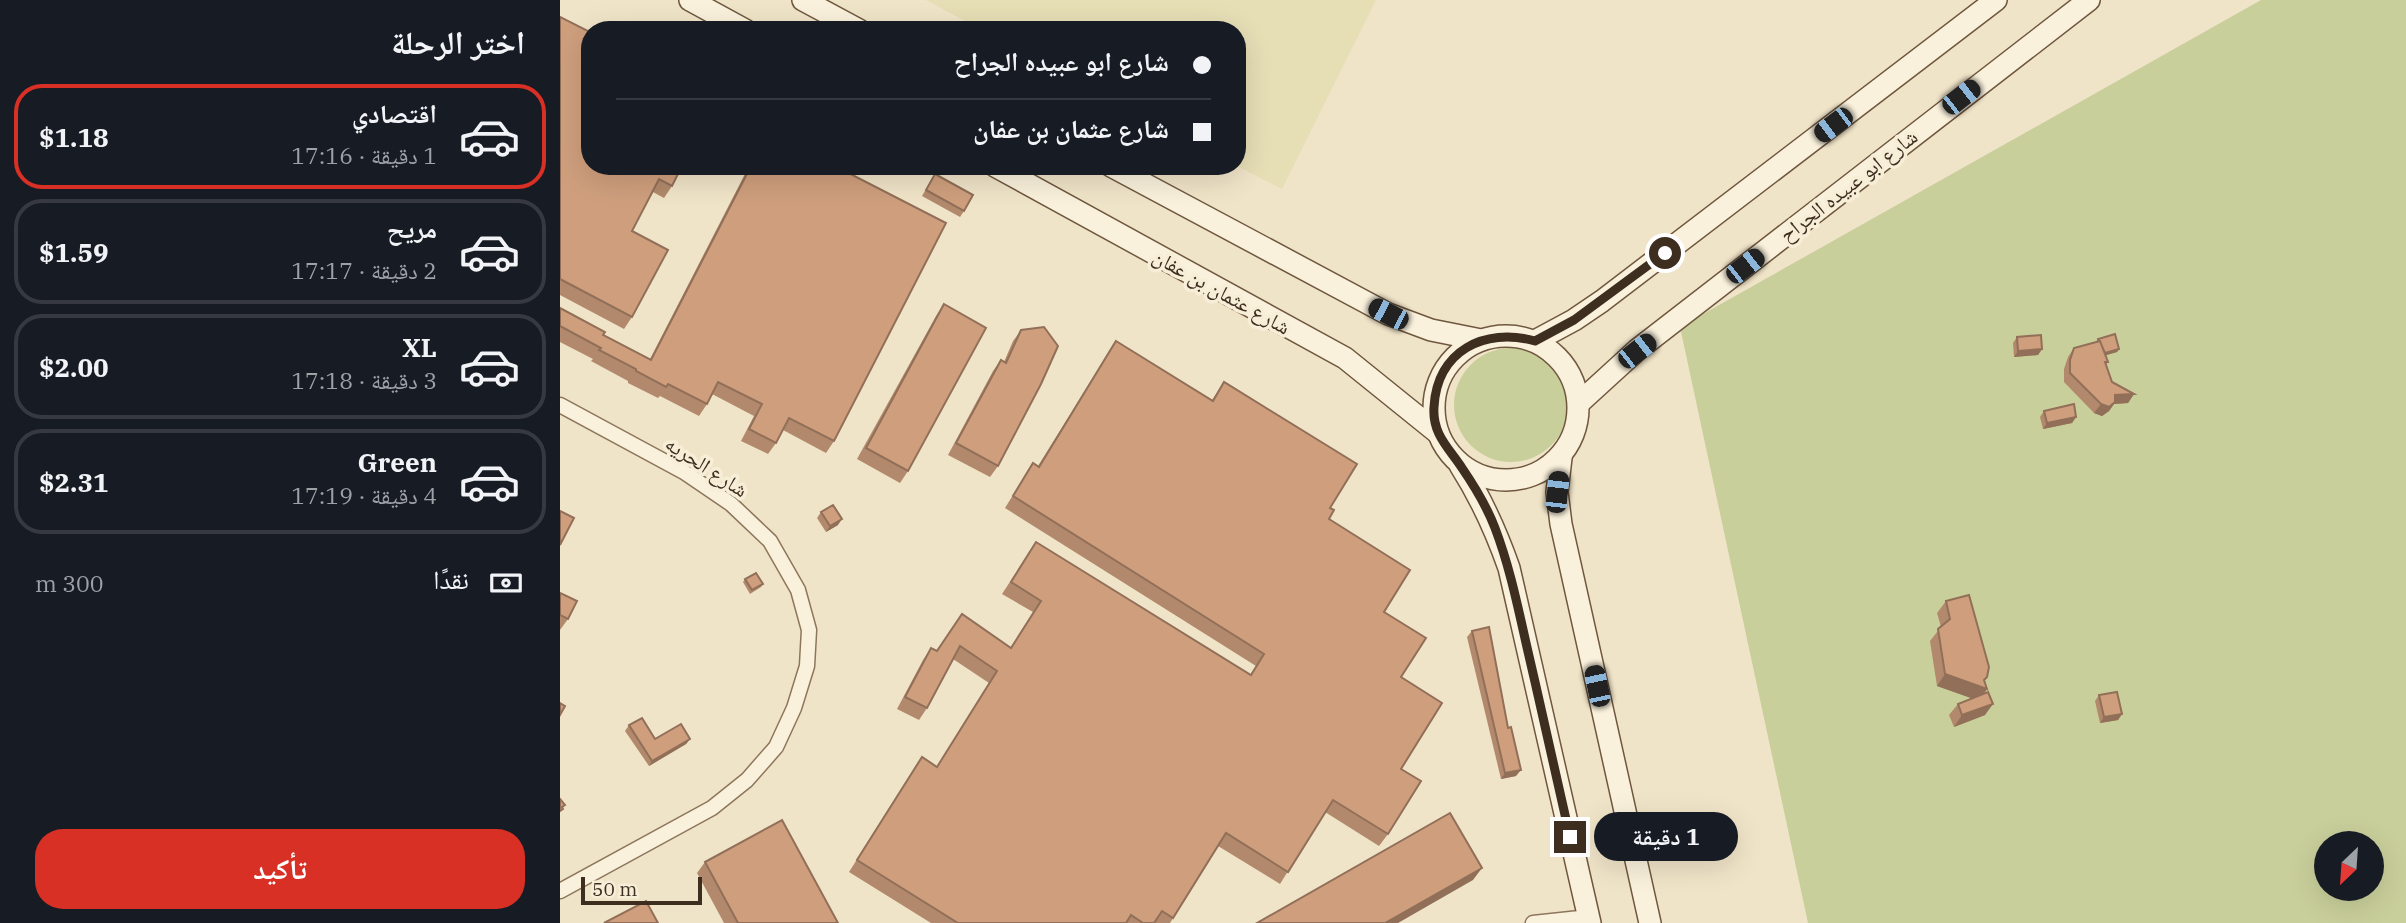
<!DOCTYPE html>
<html lang="ar">
<head>
<meta charset="utf-8">
<style>
  :root { --surface:#171b24; --page:#242831; --text:#f1f3f6; --muted:#9ea1a6; --line:#363941; --accent:#d93025 }
  body { margin:0; font-family:"IBM Plex Serif","Noto Naskh Arabic",serif; background:var(--page); color:var(--text); direction:rtl; height:100vh; display:flex; flex-direction:column; font-size:26px; white-space:nowrap }
  * { box-sizing:border-box; margin:0 }
  p { font-size:23px; color:var(--muted) }
  .icon { flex:none; width:38px; height:38px; fill:none; stroke:currentColor; stroke-width:2; stroke-linecap:round; stroke-linejoin:round }
  .map { position:relative; flex:1; overflow:hidden; direction:ltr }
  .panel { display:flex; flex-direction:column; background:var(--surface); width:560px }
  .panel>* { flex:none }
  .top-card { position:absolute; left:21px; top:21px; width:665px; height:154px; border-radius:28px; box-shadow:0 7px 28px #0002; direction:rtl; display:grid; align-content:center; height:154px; padding:0 35px; background:var(--surface) }
  .needle { width:46px; rotate:205deg }
  .buttons { position:absolute; left:1754px; top:831px; display:grid; gap:14px }
  .buttons a { display:grid; place-items:center; width:70px; height:70px; border-radius:50%; background:var(--surface); box-shadow:0 7px 28px #0002; font-size:35px }
  .scale { position:absolute; left:21px; bottom:18px; width:121px; box-sizing:border-box; padding-left:7px; border:4px solid #3d2e20; border-top:0; font-size:19px; line-height:24px; white-space:nowrap; color:#3d2e20; -webkit-text-stroke:5px #f7eed8; paint-order:stroke }
  .end { position:absolute; width:32px; height:32px; margin:-16px; border:9px solid #3d2e20; background:#fff; box-shadow:0 0 0 4px #fff }
  .from { border-radius:50% }
  .bubble { position:absolute; height:49px; border-radius:24px; background:var(--surface); box-shadow:0 7px 28px #0002; font-size:23px; font-weight:800; line-height:49px; text-align:center; direction:rtl }
  .car { position:absolute; width:21px; height:42px; margin:-21px -10px; border-radius:9px; box-shadow:0 0 5px 2px #0007; background:linear-gradient(#222 24%,#8ab4d8 0 40%,#222 0 76%,#8ab4d8 0 86%,#222 0) }
  .top-card b { display:flex; align-items:center; gap:24px; height:66px; font-size:26px }
  .top-card b+b { border-top:2px solid var(--line) }
  .top-card i { width:18px; height:18px; background:var(--text) }
  ul { padding:0; list-style:none }
  li { display:flex; align-items:center; gap:21px; height:105px; margin:0 14px 10px; padding:0 21px; border:4px solid var(--line); border-radius:28px }
  li div { flex:1 }
  li b { display:block; font-size:26px }
  li em { font-style:normal; font-weight:800 }
  li.active { border-color:var(--accent) }
  li>.icon { width:63px; height:63px; stroke-width:1.5 }
  h2 { padding:0 35px; font-size:32px; line-height:84px }
  .pay { display:flex; align-items:center; gap:18px; height:77px; padding:0 35px; font-size:26px }
  .pay p { margin-inline-start:auto }
  .primary-button { display:flex; gap:14px; margin-top:auto; padding:14px 35px }
  .primary-button a { flex:1; height:80px; border-radius:28px; background:var(--accent); color:#fff; font-size:28px; font-weight:800; line-height:80px; text-align:center }
  main { display:flex; flex:1; min-height:0 }
  .map>svg:first-child { display:block }
  .farmland { fill:#e6deb5 }
  .green { fill:#c9cf9b; fill-rule:evenodd }
  .lines { fill:none; stroke-linecap:round; stroke-linejoin:round }
  .street-casing { stroke:#8d765c; stroke-width:17 }
  .secondary-casing { stroke:#6f573f; stroke-width:24 }
  .street { stroke:#faf1dc; stroke-width:14 }
  .secondary { stroke:#faf1dc; stroke-width:21 }
  .wall { fill:#b2896c }
  .shaded-wall { fill:#916f58 }
  .building { fill:#cf9f7d; stroke:#916f58; stroke-width:2 }
  .route { stroke:#3d2e20; stroke-width:9 }
  .labels { text-anchor:middle; dominant-baseline:central; stroke-width:7; stroke-linejoin:round; paint-order:stroke }
  .street-label { font-size:21px; fill:#3d2e20; stroke:#f7eed8 }
</style>
</head>
<body>
<main>
<div class="map">
<svg width="1846" height="923" viewBox="0 0 1846 923">
  <rect width="100%" height="100%" fill="#f0e4c8"/>
  <polygon class="farmland" points="366,0 816,0 722,189 677,166 677,30 422,30"/>
  <g class="green">
    <path d="M1701,0H1846V923H1248L1120,327ZM1766,844H1811V889H1766Z"/>
    <circle cx="951" cy="405" r="57"/>
  </g>
  <g class="lines">
    <g class="street-casing">
      <g id="street">
        <polyline points="0,405 124,472 171,504 210,541 238,590 249,630 247,666 234,708 216,747 187,780 152,808 0,891"/>
        <polyline points="973,923 1029,917"/>
      </g>
    </g>
    <g class="secondary-casing">
      <g id="secondary">
        <polyline points="130,0 185,30"/>
        <polyline points="243,0 299,30"/>
        <polyline points="435,166 785,358 878,433"/>
        <polyline points="551,166 828,314 871,330 921,340"/>
        <circle cx="946" cy="408" r="72"/>
        <polyline points="975,341 1014,320 1042,301 1436,0"/>
        <polyline points="1019,403 1077,350 1529,0"/>
        <polyline points="1001,458 997,492 1001,524 1090,923"/>
        <path d="M900,465C921,498 936,531 949,568L1030,923"/>
      </g>
    </g>
    <use href="#street" class="street"/>
    <use href="#secondary" class="secondary"/>
  </g>
  <g class="wall">
    <polygon points="0,17 122,166 112,186 104,198 93,192 72,231 72,317 64,329 0,295"/>
    <polygon points="189,166 275,166 274,441 266,453 223,430 216,443 208,454 181,441 194,416 152,394 147,404 139,416 100,396 98,398 68,383 68,381 31,361 33,359 0,342 0,308 43,335 90,359"/>
    <polygon points="375,174 404,211 400,217 362,196"/>
    <polygon points="384,304 348,471 340,483 297,459 376,316"/>
    <polygon points="461,330 438,466 430,477 388,455 433,371 441,360 444,362 453,341"/>
    <polygon points="1457,337 1482,349 1478,355 1454,357 1453,343"/>
    <polygon points="1538,339 1559,349 1557,352 1546,355 1548,362 1546,365 1552,382 1574,394 1568,403 1554,404 1549,411 1542,416 1534,413 1504,382 1504,369 1508,357 1514,348 1536,342"/>
    <polygon points="556,341 652,400 664,382 770,508 769,519 824,612 841,677 841,769 828,834 819,846 765,812 720,884 658,846 610,923 371,923 289,872 362,757 377,767 429,683 393,659 367,708 359,720 337,709 363,660 371,648 376,651 402,614 451,648 473,612 442,594 476,542 690,675 696,666 445,508 473,463 478,466"/>
    <polygon points="1484,411 1516,417 1512,423 1483,429 1480,417"/>
    <polygon points="261,512 278,525 266,532 257,518"/>
    <polygon points="185,579 203,584 201,587 190,594 183,582"/>
    <polygon points="0,593 8,619 0,630"/>
    <polygon points="1386,601 1427,689 1424,693 1425,715 1394,727 1389,715 1398,704 1412,698 1377,686 1370,641 1381,627 1377,613"/>
    <polygon points="912,631 956,776 941,779 907,637"/>
    <polygon points="1539,695 1562,714 1558,720 1540,723 1535,701"/>
    <polygon points="69,725 95,739 130,739 126,744 89,766 65,731"/>
    <polygon points="145,862 278,923 164,923 137,873"/>
  </g>
  <g class="shaded-wall">
    <polygon points="1482,349 1478,355 1454,357 1458,351"/>
    <polygon points="1559,349 1557,352 1540,357 1543,354"/>
    <polygon points="1574,394 1568,403 1554,404 1549,411 1542,416 1534,413 1541,404 1555,395"/>
    <polygon points="1516,417 1512,423 1483,429 1487,423"/>
    <polygon points="282,519 278,525 266,532 270,526"/>
    <polygon points="1385,674 1427,677 1421,687 1427,689 1419,701 1377,686"/>
    <polygon points="1433,704 1425,715 1394,727 1402,715"/>
    <polygon points="1562,714 1558,720 1540,723 1544,717"/>
    <polygon points="130,739 126,744 89,766 92,761"/>
    <polygon points="961,770 956,776 941,779 945,773"/>
    <polygon points="922,868 913,880 838,923 825,923"/>
  </g>
  <g class="building">
    <polygon points="0,17 30,32 30,166 122,166 112,186 99,179 72,231 108,250 72,317 0,279"/>
    <polygon points="191,166 275,166 386,223 274,441 229,418 216,443 189,429 202,404 158,382 147,404 108,384 106,387 76,371 76,369 39,350 41,348 0,326 0,308 45,332 43,335 91,360"/>
    <polygon points="375,174 413,195 404,211 366,190"/>
    <polygon points="384,304 426,328 348,471 306,448"/>
    <polygon points="484,327 498,346 481,384 438,466 396,443 441,360 446,363 461,330"/>
    <polygon points="1555,334 1559,349 1545,353 1538,339"/>
    <polygon points="1481,335 1482,349 1458,351 1457,337"/>
    <polygon points="556,341 653,401 664,382 797,464 770,508 774,510 769,519 850,570 824,612 866,638 841,677 882,703 841,769 861,781 828,834 773,800 728,872 666,833 613,918 602,911 594,923 583,923 571,915 566,923 398,923 297,860 362,757 377,767 437,671 400,646 367,708 345,697 371,648 377,651 402,614 451,648 481,601 451,582 476,542 691,675 704,654 453,496 473,463 479,467"/>
    <polygon points="1540,341 1548,362 1545,362 1552,382 1574,394 1555,395 1555,402 1549,407 1541,404 1510,373 1510,360 1514,348"/>
    <polygon points="1514,404 1516,417 1487,423 1484,411"/>
    <polygon points="273,505 282,519 270,526 261,512"/>
    <polygon points="0,511 14,518 0,545"/>
    <polygon points="196,573 203,584 192,590 185,579"/>
    <polygon points="0,593 17,601 8,619 0,615"/>
    <polygon points="1409,595 1429,667 1427,677 1424,680 1427,689 1385,674 1378,629 1390,619 1386,601"/>
    <polygon points="929,627 948,728 951,727 961,770 945,773 912,631"/>
    <polygon points="1428,692 1433,704 1402,715 1398,704"/>
    <polygon points="1557,692 1562,714 1544,717 1539,695"/>
    <polygon points="0,703 5,706 0,715"/>
    <polygon points="82,718 95,739 121,724 130,739 92,761 69,725"/>
    <polygon points="0,799 5,805 2,807 3,809 0,811"/>
    <polygon points="890,813 922,868 825,923 697,923"/>
    <polygon points="222,820 278,923 178,923 145,862"/>
    <polygon points="86,901 98,923 44,923"/>
  </g>
  <g class="lines">
    <path class="route" d="M1010,837C996,776 983,716 969,656C959,613 951,570 935,528C927,507 915,487 902,468C889,448 872,434 874,407C877,351 924,327 975,341L1014,320L1105,253"/>
  </g>
  <g class="labels">
    <g class="street-label">
      <text transform="translate(1288 185) rotate(-38)">شارع ابو عبيده الجراح</text>
      <text transform="translate(662 291) rotate(29)">شارع عثمان بن عفان</text>
      <text transform="translate(147 466) rotate(33)">شارع الحريه</text>
    </g>
  </g>
</svg>
<div class="buttons">
<a><svg class="needle" viewBox="-14 -14 28 28"><path d="M0-13l5 13h-10z" fill="#e53935"/><path d="M0 13l5-13h-10z" fill="#9ea1a6"/></svg></a>
</div>
<div class="scale">50 m</div>
<i class="end from" style="left:1105px;top:253px"></i>
<i class="end" style="left:1010px;top:837px"></i>
<div class="bubble" style="left:1034px;top:812px;width:144px">1 دقيقة</div>
<i class="car" style="left:1401px;top:97px;rotate:52deg"></i>
<i class="car" style="left:1273px;top:125px;rotate:233deg"></i>
<i class="car" style="left:1185px;top:266px;rotate:52deg"></i>
<i class="car" style="left:828px;top:314px;rotate:297deg"></i>
<i class="car" style="left:1077px;top:351px;rotate:52deg"></i>
<i class="car" style="left:997px;top:492px;rotate:6deg"></i>
<i class="car" style="left:1037px;top:686px;rotate:348deg"></i>
<div class="top-card">
<b><i class="from"></i>شارع ابو عبيده الجراح</b>
<b><i></i>شارع عثمان بن عفان</b>
</div>
</div>
<section class="panel">
<h2>اختر الرحلة</h2>
<ul>
<li class="active"><svg class="icon" aria-label="car" viewBox="0 0 24 24"><path d="M5 17H2v-5l4-1 3-4h7l3 4 3 1v5h-3M9 17h6M6 11h13"/><circle cx="7" cy="17" r="2"/><circle cx="17" cy="17" r="2"/></svg><div><b>اقتصادي</b><p>1 دقيقة · 17:16</p></div><em>$1.18</em></li>
<li><svg class="icon" aria-label="car" viewBox="0 0 24 24"><path d="M5 17H2v-5l4-1 3-4h7l3 4 3 1v5h-3M9 17h6M6 11h13"/><circle cx="7" cy="17" r="2"/><circle cx="17" cy="17" r="2"/></svg><div><b>مريح</b><p>2 دقيقة · 17:17</p></div><em>$1.59</em></li>
<li><svg class="icon" aria-label="car" viewBox="0 0 24 24"><path d="M5 17H2v-5l4-1 3-4h7l3 4 3 1v5h-3M9 17h6M6 11h13"/><circle cx="7" cy="17" r="2"/><circle cx="17" cy="17" r="2"/></svg><div><b>XL</b><p>3 دقيقة · 17:18</p></div><em>$2.00</em></li>
<li><svg class="icon" aria-label="car" viewBox="0 0 24 24"><path d="M5 17H2v-5l4-1 3-4h7l3 4 3 1v5h-3M9 17h6M6 11h13"/><circle cx="7" cy="17" r="2"/><circle cx="17" cy="17" r="2"/></svg><div><b>Green</b><p>4 دقيقة · 17:19</p></div><em>$2.31</em></li>
</ul>
<div class="pay"><svg class="icon" aria-label="cash" viewBox="0 0 24 24"><path d="M3 7h18v10H3z"/><circle cx="12" cy="12" r="2"/></svg>نقدًا<p>300 m</p></div>
<div class="primary-button"><a>تأكيد</a></div>
</section>
</main>
</body>
</html>
